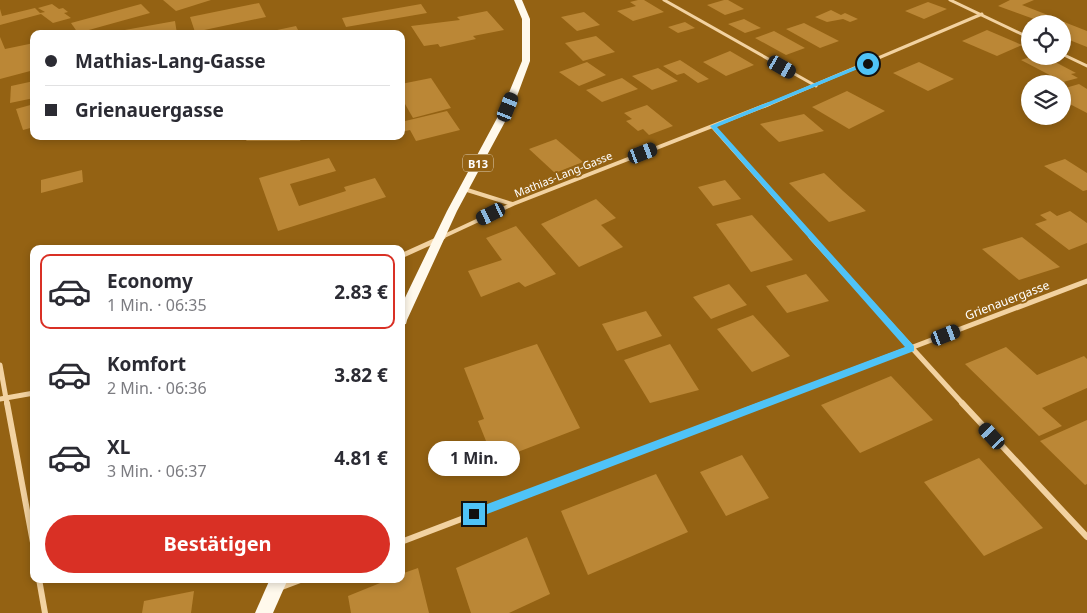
<!DOCTYPE html>
<html lang="de">
<head>
<meta charset="utf-8">
<style>
  :root { --surface:#fff; --page:#f2f2f3; --text:#2b2b33; --muted:#7c7c81; --line:#e1e1e2; --accent:#d93025 }
  body { margin:0; font-family:"Noto Sans",sans-serif; background:var(--page); color:var(--text); height:100vh; display:flex; flex-direction:column; font-size:19px; white-space:nowrap }
  * { box-sizing:border-box; margin:0 }
  p { font-size:16px; color:var(--muted) }
  .icon { flex:none; width:28px; height:28px; fill:none; stroke:currentColor; stroke-width:2; stroke-linecap:round; stroke-linejoin:round }
  .map { position:relative; flex:1; overflow:hidden }
  .sheet { position:absolute; left:30px; top:245px; width:375px; height:338px; display:flex; flex-direction:column; background:var(--surface); border-radius:10px; box-shadow:0 2px 8px #0003 }
  .sheet>* { flex:none }
  .top-card { position:absolute; left:30px; top:30px; width:375px; height:110px; border-radius:10px; box-shadow:0 2px 8px #0003; display:grid; align-content:center; height:110px; padding:0 15px; background:var(--surface) }
  .controls { position:absolute; left:1021px; top:15px; display:grid; gap:10px }
  .controls a { display:grid; place-items:center; width:50px; height:50px; border-radius:50%; background:var(--surface); box-shadow:0 2px 8px #0003; font-size:25px }
  .end { position:absolute; width:22px; height:22px; margin:-11px; border:6px solid #4fc3f7; background:#111; box-shadow:0 0 0 2px #111 }
  .from { border-radius:50% }
  .bubble { position:absolute; height:35px; border-radius:18px; background:var(--surface); box-shadow:0 2px 8px #0003; font-size:16px; font-weight:700; line-height:35px; text-align:center }
  .car { position:absolute; width:15px; height:30px; margin:-15px -8px; border-radius:6px; box-shadow:0 0 4px 1px #0007; background:linear-gradient(#222 24%,#8ab4d8 0 40%,#222 0 76%,#8ab4d8 0 86%,#222 0) }
  .top-card b { display:flex; align-items:center; gap:18px; height:48px; font-size:19px }
  .top-card b+b { border-top:1px solid var(--line) }
  .top-card i { width:12px; height:12px; background:var(--text) }
  ul { padding:9px 0 0; list-style:none }
  li { display:flex; align-items:center; gap:15px; height:75px; margin:0 10px 8px; padding:0 5px; border:2px solid transparent; border-radius:10px }
  li div { flex:1 }
  li b { display:block; font-size:19px }
  li em { font-style:normal; font-weight:700 }
  li.on { border-color:var(--accent) }
  li>.icon { width:45px; height:45px; stroke-width:1.5 }
  .cta { display:flex; gap:10px; margin-top:auto; padding:10px 15px }
  .cta a { flex:1; height:58px; border-radius:30px; background:var(--accent); color:#fff; font-size:20px; font-weight:700; line-height:58px; text-align:center }
  .map>svg:first-child { display:block }
  .building { fill:#bb8736 }
  .lines { fill:none; stroke-linecap:round; stroke-linejoin:round }
  .street-far3 { stroke:#f2d2a1; stroke-width:3 }
  .street-far2 { stroke:#f2d2a1; stroke-width:4 }
  .street-far1 { stroke:#f2d2a1; stroke-width:5 }
  .street { stroke:#f2d2a1; stroke-width:6 }
  .primary { fill:#fff9ec; fill-rule:evenodd }
  .route { fill:#4fc3f7 }
  .labels { text-anchor:middle; dominant-baseline:central; stroke-width:4; stroke-linejoin:round; paint-order:stroke }
  .shield { fill:#946213; stroke:#dfd0b8; stroke-width:1 }
  .shield-label { font-size:11px; font-weight:bold; fill:#fff }
  .far-street-label { font-size:11px; fill:#fff; stroke:#946213 }
  .street-label { font-size:12px; fill:#fff; stroke:#946213 }
</style>
</head>
<body>
<div class="map">
<svg width="1087" height="613" viewBox="0 0 1087 613">
  <rect width="100%" height="100%" fill="#946213"/>
  <g class="building">
    <polygon points="163,0 211,0 176,11"/>
    <polygon points="638,0 644,0 664,12 633,21 617,11 636,6 630,2"/>
    <polygon points="724,0 728,0 744,9 725,15 707,5"/>
    <polygon points="1010,0 1034,0 1022,5 1053,17 1042,22 998,6"/>
    <polygon points="928,2 947,9 924,19 905,11"/>
    <polygon points="259,3 266,17 195,32 190,17"/>
    <polygon points="52,4 59,9 63,8 68,12 64,13 71,18 53,23 41,14 0,25 0,9 2,16 35,8 40,13 45,12 38,8"/>
    <polygon points="141,4 150,13 78,33 71,23"/>
    <polygon points="421,4 427,13 346,27 342,18"/>
    <polygon points="831,10 841,15 845,13 858,19 850,22 843,19 827,22 815,17"/>
    <polygon points="487,11 504,30 473,36 476,39 440,47 438,44 424,46 411,26 460,20 457,17"/>
    <polygon points="584,12 600,25 577,31 561,17"/>
    <polygon points="744,19 761,28 745,33 728,24"/>
    <polygon points="1059,20 1087,31 1087,47 1062,37 1062,24 1048,24"/>
    <polygon points="175,21 177,34 109,34 108,33"/>
    <polygon points="685,22 695,28 678,33 668,27"/>
    <polygon points="804,23 839,41 820,48 786,29"/>
    <polygon points="296,26 300,34 263,34 263,33"/>
    <polygon points="987,30 1022,45 997,56 962,41"/>
    <polygon points="774,31 805,48 786,55 755,38"/>
    <polygon points="596,36 615,52 583,61 565,43"/>
    <polygon points="0,37 5,49 34,43 34,70 0,79"/>
    <polygon points="730,51 754,65 726,76 703,62"/>
    <polygon points="1033,56 1044,56 1076,73 1071,74 1078,78 1063,82 1021,60"/>
    <polygon points="680,60 709,79 698,83 684,73 677,75 663,66"/>
    <polygon points="587,62 606,75 579,86 559,72"/>
    <polygon points="919,62 954,79 928,91 893,73"/>
    <polygon points="658,68 678,81 652,90 632,76"/>
    <polygon points="431,78 451,108 413,118 401,97 401,84"/>
    <polygon points="622,78 638,89 602,102 586,90"/>
    <polygon points="34,81 34,98 10,103 11,86"/>
    <polygon points="1079,84 1087,89 1087,113 1062,100 1062,89"/>
    <polygon points="847,91 885,111 849,129 812,107"/>
    <polygon points="34,104 34,127 23,130 16,109"/>
    <polygon points="647,105 673,126 649,135 643,129 638,131 626,121 632,119 624,113"/>
    <polygon points="447,111 460,130 416,141 410,130 401,132 401,122"/>
    <polygon points="804,114 824,131 779,142 760,124"/>
    <polygon points="249,136 302,136 300,141 246,141"/>
    <polygon points="556,139 583,162 555,173 529,149"/>
    <polygon points="329,158 336,171 290,184 299,206 346,191 344,187 375,178 386,197 278,231 259,178"/>
    <polygon points="1065,159 1087,173 1087,190 1083,191 1044,166"/>
    <polygon points="82,170 83,182 41,193 41,180"/>
    <polygon points="824,173 843,191 866,211 829,222 789,183"/>
    <polygon points="725,180 741,199 713,206 698,187"/>
    <polygon points="596,199 616,218 601,225 623,247 579,267 541,224"/>
    <polygon points="1050,211 1057,216 1070,211 1087,223 1087,243 1069,250 1035,224 1047,220 1040,215"/>
    <polygon points="752,215 793,260 751,272 716,224"/>
    <polygon points="516,226 556,274 525,287 519,282 481,297 468,271 502,260 486,238"/>
    <polygon points="1022,237 1060,267 1019,280 982,249"/>
    <polygon points="806,274 829,301 787,313 766,286"/>
    <polygon points="729,284 747,305 711,319 693,297"/>
    <polygon points="646,311 662,336 617,351 602,324"/>
    <polygon points="753,315 790,356 752,372 717,329"/>
    <polygon points="537,344 580,428 494,461 478,421 484,419 464,368"/>
    <polygon points="670,344 699,390 650,403 624,360"/>
    <polygon points="1006,347 1037,375 1084,356 1087,359 1087,388 1042,408 1062,426 1039,436 965,364"/>
    <polygon points="891,376 933,420 860,453 821,405"/>
    <polygon points="1087,420 1087,484 1085,485 1040,441"/>
    <polygon points="742,455 769,498 726,516 700,472"/>
    <polygon points="979,458 1043,528 984,556 924,482"/>
    <polygon points="656,474 688,532 588,575 561,511"/>
    <polygon points="527,537 550,594 509,613 471,613 456,568"/>
    <polygon points="418,568 429,613 351,613 348,596 390,579 401,579 401,574"/>
    <polygon points="194,591 191,613 142,613 144,601"/>
  </g>
  <g class="lines">
    <g class="street-far3">
      <polyline points="664,0 816,86"/>
      <polyline points="950,0 1030,38"/>
      <polyline points="1062,54 1087,66"/>
      <polyline points="765,106 982,14"/>
    </g>
    <g class="street-far2">
      <polyline points="713,127 812,238"/>
      <polyline points="464,189 512,204"/>
      <polyline points="440,238 513,204 769,104"/>
    </g>
    <g class="street-far1">
      <polyline points="811,237 963,404"/>
      <polyline points="401,256 443,237"/>
      <polyline points="0,365 7,404"/>
      <polyline points="0,399 34,393"/>
      <polyline points="763,404 1087,281"/>
    </g>
    <g class="street">
      <polyline points="7,403 34,548"/>
      <polyline points="962,403 1087,537"/>
      <polyline points="401,542 766,403"/>
      <polyline points="39,579 45,613"/>
      <polyline points="279,588 303,579"/>
    </g>
    <g class="primary">
      <polygon points="514,0 522,0 530,19 530,61 513,107 457,211 407,320 406,324 401,325 401,306 447,211 503,107 522,61 522,19"/>
      <polygon points="270,579 288,579 273,613 255,613"/>
    </g>
  </g>
  <polygon class="route" points="866,62 870,64 717,127 914,346 914,351 474,519 470,518 469,514 474,509 905,347 710,126"/>
  <g class="labels">
    <rect class="shield" x="463" y="154.5" width="30" height="17" rx="4"/>
    <g class="shield-label">
      <text x="478" y="163">B13</text>
    </g>
    <g class="far-street-label">
      <text transform="translate(563 174) rotate(-22)">Mathias-Lang-Gasse</text>
    </g>
    <g class="street-label">
      <text transform="translate(1007 300) rotate(-21)">Grienauergasse</text>
    </g>
  </g>
</svg>
<div class="controls">
<a><svg class="icon" aria-label="locate" viewBox="0 0 24 24"><circle cx="12" cy="12" r="6"/><path d="M12 2v4M12 18v4M2 12h4M18 12h4"/></svg></a>
<a><svg class="icon" aria-label="layers" viewBox="0 0 24 24"><path d="M12 4l9 5-9 5-9-5zM3 14l9 5 9-5"/></svg></a>
</div>
<i class="end from" style="left:868px;top:64px"></i>
<i class="end" style="left:474px;top:514px"></i>
<div class="bubble" style="left:428px;top:441px;width:92px">1 Min.</div>
<i class="car" style="left:782px;top:67px;rotate:120deg"></i>
<i class="car" style="left:508px;top:107px;rotate:22deg"></i>
<i class="car" style="left:643px;top:153px;rotate:69deg"></i>
<i class="car" style="left:491px;top:214px;rotate:244deg"></i>
<i class="car" style="left:946px;top:335px;rotate:69deg"></i>
<i class="car" style="left:992px;top:436px;rotate:317deg"></i>
<div class="top-card">
<b><i class="from"></i>Mathias-Lang-Gasse</b>
<b><i></i>Grienauergasse</b>
</div>
<section class="sheet">
<ul>
<li class="on"><svg class="icon" aria-label="car" viewBox="0 0 24 24"><path d="M5 17H2v-5l4-1 3-4h7l3 4 3 1v5h-3M9 17h6M6 11h13"/><circle cx="7" cy="17" r="2"/><circle cx="17" cy="17" r="2"/></svg><div><b>Economy</b><p>1 Min. · 06:35</p></div><em>2.83 €</em></li>
<li><svg class="icon" aria-label="car" viewBox="0 0 24 24"><path d="M5 17H2v-5l4-1 3-4h7l3 4 3 1v5h-3M9 17h6M6 11h13"/><circle cx="7" cy="17" r="2"/><circle cx="17" cy="17" r="2"/></svg><div><b>Komfort</b><p>2 Min. · 06:36</p></div><em>3.82 €</em></li>
<li><svg class="icon" aria-label="car" viewBox="0 0 24 24"><path d="M5 17H2v-5l4-1 3-4h7l3 4 3 1v5h-3M9 17h6M6 11h13"/><circle cx="7" cy="17" r="2"/><circle cx="17" cy="17" r="2"/></svg><div><b>XL</b><p>3 Min. · 06:37</p></div><em>4.81 €</em></li>
</ul>
<div class="cta"><a>Bestätigen</a></div>
</section>
</div>
</body>
</html>
